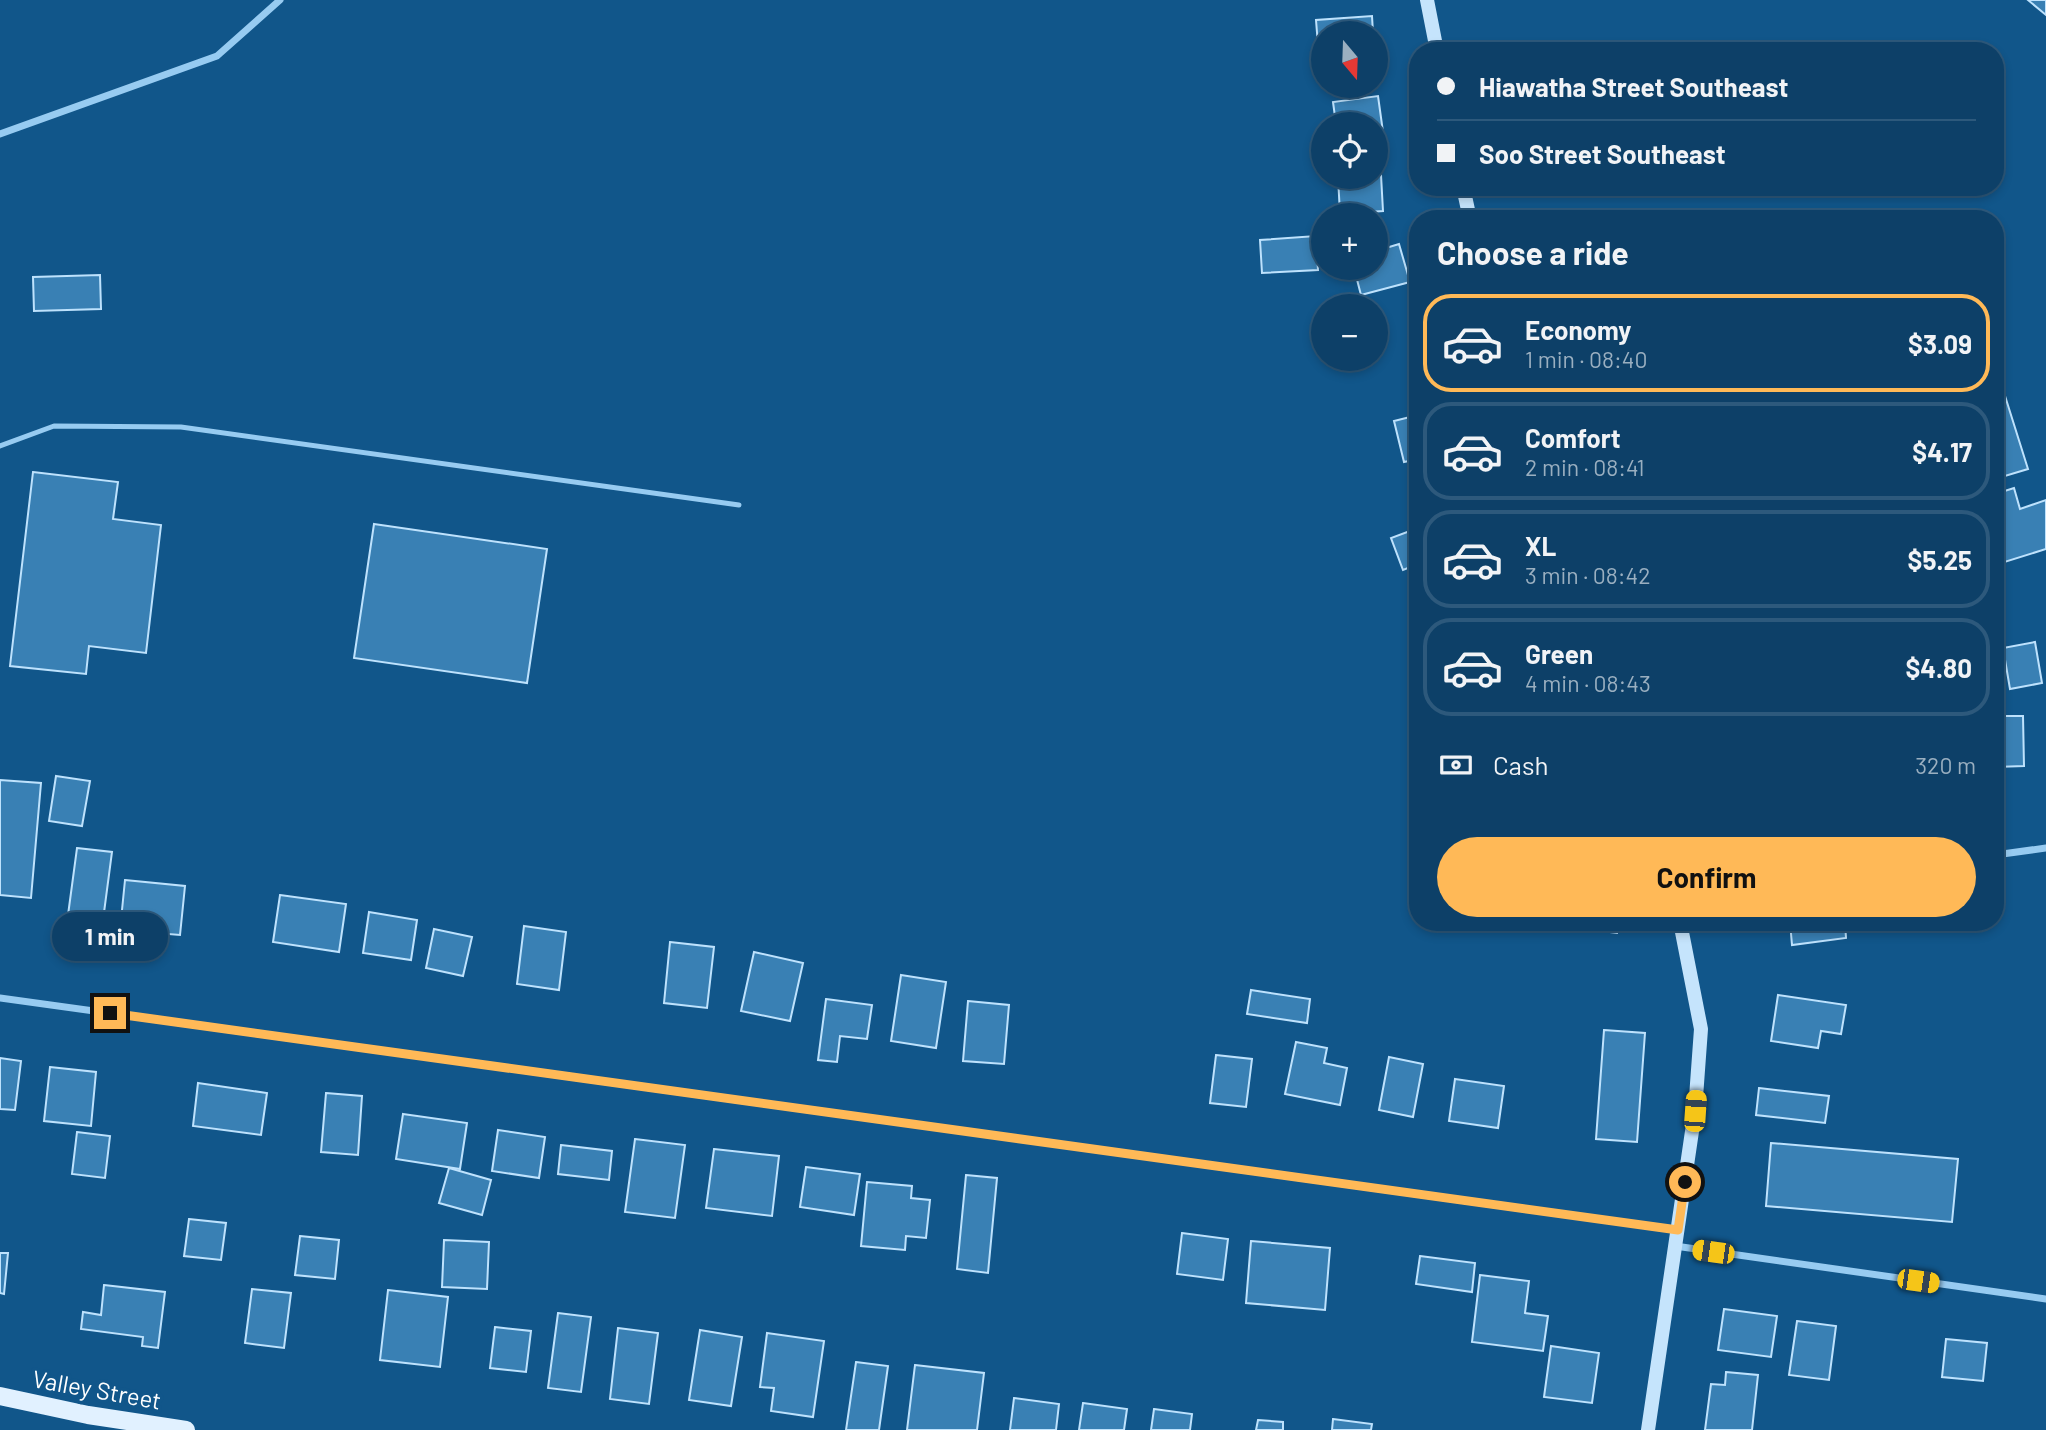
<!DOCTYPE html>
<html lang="en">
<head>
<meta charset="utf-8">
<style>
  :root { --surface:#0d4068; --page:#1b4b71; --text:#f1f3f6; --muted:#9aafc0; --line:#2d597c; --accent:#ffb957 }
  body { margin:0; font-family:Barlow,sans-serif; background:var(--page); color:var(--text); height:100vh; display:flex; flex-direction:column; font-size:26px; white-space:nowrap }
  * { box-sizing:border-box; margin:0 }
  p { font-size:23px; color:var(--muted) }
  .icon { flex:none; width:38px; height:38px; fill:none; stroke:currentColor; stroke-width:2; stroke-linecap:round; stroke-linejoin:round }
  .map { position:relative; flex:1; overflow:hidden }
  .side { position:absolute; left:1409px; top:210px; width:595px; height:721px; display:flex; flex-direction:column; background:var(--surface); border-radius:28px; box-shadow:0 4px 10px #0003,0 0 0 2px var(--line) }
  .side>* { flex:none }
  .hud { position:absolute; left:1409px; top:42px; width:595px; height:154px; border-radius:28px; box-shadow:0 4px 10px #0003,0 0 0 2px var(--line); display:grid; align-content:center; height:154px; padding:0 28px; background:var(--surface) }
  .needle { width:46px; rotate:161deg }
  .buttons { position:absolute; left:1311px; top:21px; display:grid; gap:14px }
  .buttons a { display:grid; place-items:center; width:77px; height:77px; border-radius:50%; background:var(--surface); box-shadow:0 4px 10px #0003,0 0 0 2px var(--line); font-size:35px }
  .end { position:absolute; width:32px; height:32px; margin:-16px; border:9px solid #ffb957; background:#111; box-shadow:0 0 0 4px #111 }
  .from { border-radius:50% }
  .bubble { position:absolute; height:49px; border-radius:24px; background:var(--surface); box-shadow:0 4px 10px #0003,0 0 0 2px var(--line); font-size:23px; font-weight:700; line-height:49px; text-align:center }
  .car { position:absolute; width:21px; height:42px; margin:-21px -10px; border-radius:9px; box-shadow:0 0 5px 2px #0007; background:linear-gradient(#f5c518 24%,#345 0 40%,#f5c518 0 76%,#345 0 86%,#f5c518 0) }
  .hud b { display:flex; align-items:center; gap:24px; height:66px; font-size:26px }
  .hud b+b { border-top:2px solid var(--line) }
  .hud i { width:18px; height:18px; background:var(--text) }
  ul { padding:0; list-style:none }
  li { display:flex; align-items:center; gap:21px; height:98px; margin:0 14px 10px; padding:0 14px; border:4px solid var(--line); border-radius:28px }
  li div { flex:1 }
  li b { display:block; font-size:26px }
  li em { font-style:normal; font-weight:700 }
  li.selected { border-color:var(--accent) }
  li>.icon { width:63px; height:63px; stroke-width:1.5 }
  h2 { padding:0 28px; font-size:32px; line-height:84px }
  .pay { display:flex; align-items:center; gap:18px; height:77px; padding:0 28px; font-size:26px }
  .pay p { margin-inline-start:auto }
  .action { display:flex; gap:14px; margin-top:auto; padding:14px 28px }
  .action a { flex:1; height:80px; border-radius:42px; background:var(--accent); color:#111; font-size:28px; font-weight:700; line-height:80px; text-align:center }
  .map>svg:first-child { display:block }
  .building { fill:#3980b4; stroke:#bee2fd; stroke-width:2 }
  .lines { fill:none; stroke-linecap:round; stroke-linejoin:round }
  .lane { stroke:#97cbf1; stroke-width:5 }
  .street { stroke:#97cbf1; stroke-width:7 }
  .secondary { stroke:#c5e4fc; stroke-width:14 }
  .primary { stroke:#e1f1ff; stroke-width:18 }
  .route { stroke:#ffb957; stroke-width:9 }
  .labels { text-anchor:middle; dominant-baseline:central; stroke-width:7; stroke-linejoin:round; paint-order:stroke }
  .street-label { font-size:24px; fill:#fff; stroke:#11568a }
</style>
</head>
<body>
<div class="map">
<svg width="2046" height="1430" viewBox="0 0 2046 1430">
  <rect width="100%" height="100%" fill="#11568a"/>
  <g class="building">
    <polygon points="2028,0 2046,0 2046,15"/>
    <polygon points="1372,16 1373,33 1323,33 1323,58 1319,58 1316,20"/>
    <polygon points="1378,96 1383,132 1376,133 1376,124 1336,124 1333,102"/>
    <polygon points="1376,175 1381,175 1383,211 1340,214 1338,177"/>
    <polygon points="1316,236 1318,270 1262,273 1260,240"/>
    <polygon points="1399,244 1410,282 1361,295 1354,268 1376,268 1376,251"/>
    <polygon points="100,275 101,309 34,311 33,277"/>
    <polygon points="2000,380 2028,469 1995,479 1995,381"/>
    <polygon points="1418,415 1418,459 1404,462 1394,421"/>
    <polygon points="33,472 118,482 113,519 161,525 146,653 89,646 86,674 10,666"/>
    <polygon points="2014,488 2020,509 2046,500 2046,549 1995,565 1995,494"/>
    <polygon points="374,524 547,549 527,683 354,658"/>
    <polygon points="1418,528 1418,564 1403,570 1391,538"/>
    <polygon points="2035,642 2042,683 2010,689 2003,648"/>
    <polygon points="1995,716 2023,716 2024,766 1995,767"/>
    <polygon points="56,776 90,781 82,826 49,821"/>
    <polygon points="0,780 41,783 31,898 0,895"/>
    <polygon points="77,848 112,852 103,920 68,915"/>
    <polygon points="125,880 185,886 180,935 120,930"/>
    <polygon points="280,895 346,904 339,952 273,942"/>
    <polygon points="369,912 417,920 411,960 363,953"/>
    <polygon points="1561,922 1619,922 1617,933 1560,926"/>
    <polygon points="1790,922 1845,922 1846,938 1792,945"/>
    <polygon points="524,926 566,932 559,990 517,984"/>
    <polygon points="434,929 472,937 463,976 426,968"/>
    <polygon points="670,942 714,947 707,1008 664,1003"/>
    <polygon points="754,952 803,963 790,1021 741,1011"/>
    <polygon points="901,975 946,982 936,1048 891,1041"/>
    <polygon points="1251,990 1310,999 1307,1023 1247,1014"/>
    <polygon points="1778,995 1846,1005 1841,1034 1821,1031 1818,1048 1771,1041"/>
    <polygon points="826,999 872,1005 867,1039 840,1036 837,1062 818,1060"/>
    <polygon points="968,1001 1009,1005 1004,1064 963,1061"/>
    <polygon points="1604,1030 1645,1033 1637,1142 1596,1139"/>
    <polygon points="1296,1042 1327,1048 1324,1063 1347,1068 1340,1105 1285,1094"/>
    <polygon points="1216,1055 1252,1059 1246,1107 1210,1103"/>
    <polygon points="1389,1057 1423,1064 1413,1117 1379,1110"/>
    <polygon points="0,1058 21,1061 15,1110 0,1109"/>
    <polygon points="50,1067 96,1072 91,1126 44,1121"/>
    <polygon points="1455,1079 1504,1086 1498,1128 1449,1121"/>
    <polygon points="198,1083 267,1093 261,1135 193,1126"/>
    <polygon points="1759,1088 1829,1096 1825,1123 1756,1115"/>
    <polygon points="326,1093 362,1096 358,1155 321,1152"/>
    <polygon points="403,1114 467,1123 460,1169 396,1159"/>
    <polygon points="498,1130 545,1137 539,1178 492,1171"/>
    <polygon points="77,1132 110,1136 105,1178 72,1174"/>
    <polygon points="635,1139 685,1145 675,1218 625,1212"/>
    <polygon points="1771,1143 1958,1159 1952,1222 1766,1206"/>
    <polygon points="561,1145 612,1151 609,1180 558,1174"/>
    <polygon points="714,1149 779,1156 772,1216 706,1208"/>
    <polygon points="806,1167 860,1174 854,1215 800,1207"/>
    <polygon points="449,1168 491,1180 482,1215 439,1203"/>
    <polygon points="966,1175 997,1178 988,1273 957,1269"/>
    <polygon points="867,1182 912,1186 911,1198 930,1200 926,1238 906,1236 905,1250 861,1246"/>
    <polygon points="189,1219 226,1223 221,1260 184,1256"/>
    <polygon points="1182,1233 1228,1239 1223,1280 1177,1274"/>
    <polygon points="300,1236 339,1240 335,1279 295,1275"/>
    <polygon points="444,1240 489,1242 487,1289 442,1287"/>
    <polygon points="1251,1241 1330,1248 1325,1310 1246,1303"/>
    <polygon points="0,1253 8,1253 4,1294 0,1293"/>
    <polygon points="1420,1256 1475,1263 1472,1292 1416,1284"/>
    <polygon points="1480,1275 1529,1281 1525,1313 1548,1316 1543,1351 1472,1342"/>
    <polygon points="104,1285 165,1292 158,1348 142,1346 143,1337 81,1329 83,1312 101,1315"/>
    <polygon points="252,1289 291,1293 284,1348 245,1343"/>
    <polygon points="388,1290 448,1297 440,1367 380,1360"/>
    <polygon points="1724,1309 1777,1316 1771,1357 1718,1350"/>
    <polygon points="558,1313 591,1317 581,1392 548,1388"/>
    <polygon points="1797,1321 1836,1326 1829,1380 1789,1375"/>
    <polygon points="495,1327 531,1331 526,1372 490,1368"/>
    <polygon points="618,1328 658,1333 649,1404 610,1399"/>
    <polygon points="700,1330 742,1337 731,1406 689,1400"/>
    <polygon points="767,1333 824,1341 813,1417 771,1411 774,1388 760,1387"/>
    <polygon points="1946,1339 1987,1343 1983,1381 1942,1377"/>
    <polygon points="1551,1346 1599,1353 1592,1403 1544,1397"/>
    <polygon points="856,1362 888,1366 879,1430 846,1430"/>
    <polygon points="915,1365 984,1373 977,1430 907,1430"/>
    <polygon points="1726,1372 1758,1375 1752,1430 1705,1430 1711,1384 1725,1385"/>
    <polygon points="1014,1398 1059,1404 1056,1430 1010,1430"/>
    <polygon points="1083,1403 1127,1409 1124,1430 1079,1430"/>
    <polygon points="1154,1409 1192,1414 1190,1430 1151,1430"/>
    <polygon points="1333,1419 1372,1424 1371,1430 1332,1430"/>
    <polygon points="1258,1420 1283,1422 1283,1430 1256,1430"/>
  </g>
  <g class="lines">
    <polyline class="lane" points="0,446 54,426 181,427 739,505"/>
    <g class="street">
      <polyline points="0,134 217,56 280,0"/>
      <polyline points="1995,855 2046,848"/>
      <polyline points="0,998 1677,1230"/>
      <polyline points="1675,1246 2046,1299"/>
    </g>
    <g class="secondary">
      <polyline points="1427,0 1437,51"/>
      <polyline points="1463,187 1470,219"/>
      <polyline points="1648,1430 1695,1111 1701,1029 1680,922"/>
    </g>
    <polyline class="primary" points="0,1396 88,1415 186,1430"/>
  </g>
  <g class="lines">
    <polyline class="route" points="110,1013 1678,1230 1685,1182"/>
  </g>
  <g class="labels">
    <g class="street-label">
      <text transform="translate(97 1389) rotate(10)">Valley Street</text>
    </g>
  </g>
</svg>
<div class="buttons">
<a><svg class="needle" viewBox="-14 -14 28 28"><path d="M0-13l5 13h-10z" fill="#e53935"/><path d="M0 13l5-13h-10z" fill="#9aafc0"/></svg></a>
<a><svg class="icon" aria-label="locate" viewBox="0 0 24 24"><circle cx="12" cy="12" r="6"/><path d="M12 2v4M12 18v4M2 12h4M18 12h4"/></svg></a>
<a>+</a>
<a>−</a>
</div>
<i class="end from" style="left:1685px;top:1182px"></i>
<i class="end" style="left:110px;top:1013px"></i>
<div class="bubble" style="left:52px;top:912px;width:116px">1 min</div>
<i class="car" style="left:1695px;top:1111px;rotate:4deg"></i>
<i class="car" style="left:1713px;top:1252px;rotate:278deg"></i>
<i class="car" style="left:1918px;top:1281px;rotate:98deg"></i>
<div class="hud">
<b><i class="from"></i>Hiawatha Street Southeast</b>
<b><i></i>Soo Street Southeast</b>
</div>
<section class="side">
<h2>Choose a ride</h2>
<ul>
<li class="selected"><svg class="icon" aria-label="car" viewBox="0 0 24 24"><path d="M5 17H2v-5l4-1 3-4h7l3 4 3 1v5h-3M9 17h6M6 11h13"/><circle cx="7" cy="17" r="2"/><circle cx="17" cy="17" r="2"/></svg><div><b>Economy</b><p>1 min · 08:40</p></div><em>$3.09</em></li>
<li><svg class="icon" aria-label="car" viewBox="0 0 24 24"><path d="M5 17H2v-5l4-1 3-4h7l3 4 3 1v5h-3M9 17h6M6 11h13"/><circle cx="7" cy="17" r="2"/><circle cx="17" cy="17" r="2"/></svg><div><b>Comfort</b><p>2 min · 08:41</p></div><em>$4.17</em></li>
<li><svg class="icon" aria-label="car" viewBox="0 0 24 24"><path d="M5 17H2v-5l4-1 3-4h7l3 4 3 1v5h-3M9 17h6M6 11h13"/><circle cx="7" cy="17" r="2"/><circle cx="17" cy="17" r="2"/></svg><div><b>XL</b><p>3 min · 08:42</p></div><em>$5.25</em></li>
<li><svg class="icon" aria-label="car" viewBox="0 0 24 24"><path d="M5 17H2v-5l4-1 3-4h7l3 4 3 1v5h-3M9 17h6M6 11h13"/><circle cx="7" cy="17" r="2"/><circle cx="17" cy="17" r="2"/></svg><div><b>Green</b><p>4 min · 08:43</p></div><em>$4.80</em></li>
</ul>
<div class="pay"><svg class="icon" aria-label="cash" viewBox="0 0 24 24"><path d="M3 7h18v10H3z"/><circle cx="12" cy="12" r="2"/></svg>Cash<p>320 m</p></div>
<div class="action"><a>Confirm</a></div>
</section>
</div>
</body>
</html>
